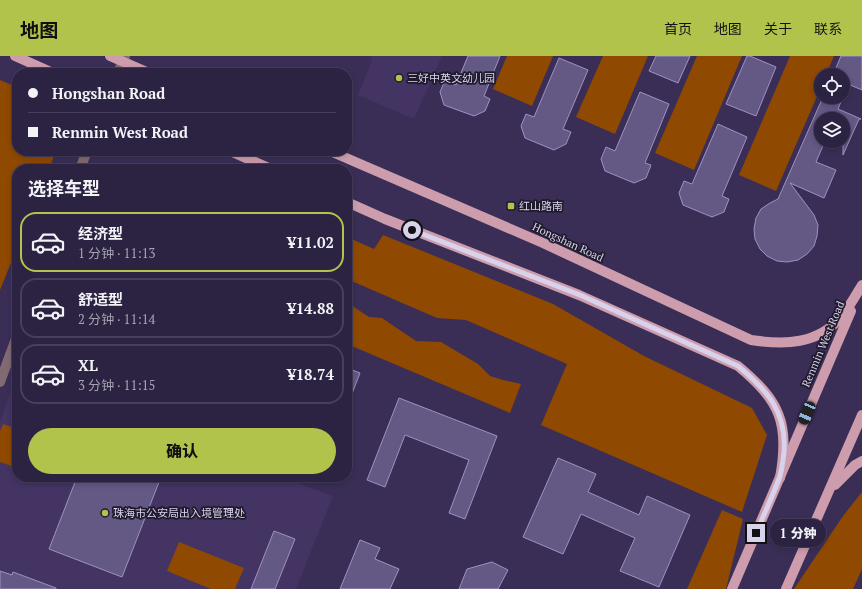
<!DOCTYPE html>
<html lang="zh">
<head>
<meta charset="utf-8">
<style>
  :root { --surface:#2c2241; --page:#342a48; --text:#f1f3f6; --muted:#a6a4b1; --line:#483f5a; --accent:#b2c34c }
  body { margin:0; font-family:"PT Serif","Noto Sans SC",serif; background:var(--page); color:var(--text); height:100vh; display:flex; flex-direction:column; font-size:15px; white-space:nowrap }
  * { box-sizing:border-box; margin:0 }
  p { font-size:13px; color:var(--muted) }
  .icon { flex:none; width:22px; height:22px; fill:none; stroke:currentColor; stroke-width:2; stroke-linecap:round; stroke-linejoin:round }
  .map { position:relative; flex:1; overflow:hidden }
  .sheet { position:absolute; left:12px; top:108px; width:340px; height:318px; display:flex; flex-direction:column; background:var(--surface); border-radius:16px; box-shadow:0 2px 6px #0003,0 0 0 1px var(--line) }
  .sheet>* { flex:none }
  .hud { position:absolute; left:12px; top:12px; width:340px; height:88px; border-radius:16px; box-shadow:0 2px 6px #0003,0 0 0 1px var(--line); display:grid; align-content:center; height:88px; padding:0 16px; background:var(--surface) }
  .buttons { position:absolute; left:814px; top:12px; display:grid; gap:8px }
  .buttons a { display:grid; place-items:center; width:36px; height:36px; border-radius:50%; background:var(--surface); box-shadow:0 2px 6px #0003,0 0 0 1px var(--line); font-size:20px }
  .end { position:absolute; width:18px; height:18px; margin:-9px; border:5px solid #d8d2ec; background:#111; box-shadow:0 0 0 2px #111 }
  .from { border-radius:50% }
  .bubble { position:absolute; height:28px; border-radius:14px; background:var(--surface); box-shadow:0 2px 6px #0003,0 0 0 1px var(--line); font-size:13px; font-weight:800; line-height:28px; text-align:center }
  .car { position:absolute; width:12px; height:24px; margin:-12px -6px; border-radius:5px; box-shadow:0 0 3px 1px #0007; background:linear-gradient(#222 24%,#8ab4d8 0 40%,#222 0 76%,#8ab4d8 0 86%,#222 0) }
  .hud b { display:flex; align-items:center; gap:14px; height:38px; font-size:15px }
  .hud b+b { border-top:1px solid var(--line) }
  .hud i { width:10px; height:10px; background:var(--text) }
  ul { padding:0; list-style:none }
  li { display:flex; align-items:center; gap:12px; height:60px; margin:0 8px 6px; padding:0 8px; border:2px solid var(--line); border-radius:16px }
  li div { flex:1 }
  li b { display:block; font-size:15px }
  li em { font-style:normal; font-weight:800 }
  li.selected { border-color:var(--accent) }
  li>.icon { width:36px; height:36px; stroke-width:1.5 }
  h2 { padding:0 16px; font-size:18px; line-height:48px }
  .button { display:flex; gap:8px; margin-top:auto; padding:8px 16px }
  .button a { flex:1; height:46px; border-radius:24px; background:var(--accent); color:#111; font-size:16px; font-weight:800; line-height:46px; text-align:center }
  header { display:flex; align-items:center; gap:24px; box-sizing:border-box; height:56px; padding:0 20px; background:var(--accent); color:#111 }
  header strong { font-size:19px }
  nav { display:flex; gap:22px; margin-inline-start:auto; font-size:14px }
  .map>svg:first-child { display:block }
  .built { fill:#433464 }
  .green { fill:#8f4900 }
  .building { fill:#645885; stroke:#9f92c3 }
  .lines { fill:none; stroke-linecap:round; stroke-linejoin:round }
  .minor { stroke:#826a72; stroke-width:10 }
  .major { stroke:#cd9dad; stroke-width:10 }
  .route { stroke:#d8d2ec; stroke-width:5 }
  .poi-dot { fill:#b2c34c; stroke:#201a2d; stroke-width:1.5 }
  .labels { text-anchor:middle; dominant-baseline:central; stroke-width:3.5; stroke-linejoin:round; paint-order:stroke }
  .poi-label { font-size:11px; fill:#d8d2ec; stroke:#201a2d; text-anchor:start }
  .street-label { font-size:11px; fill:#d8d2ec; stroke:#201a2d }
</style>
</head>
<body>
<header>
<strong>地图</strong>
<nav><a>首页</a><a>地图</a><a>关于</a><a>联系</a></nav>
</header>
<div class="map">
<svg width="862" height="533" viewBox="0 0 862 533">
  <rect width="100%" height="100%" fill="#3a2e57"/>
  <g class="built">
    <polygon points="370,0 442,0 414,63 358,39 372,5"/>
    <polygon points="16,322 17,421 281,421 333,440 296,533 0,533 0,365"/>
  </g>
  <g class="green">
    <polygon points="507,0 553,0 532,50 493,33"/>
    <polygon points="603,0 648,0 615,78 576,61"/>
    <polygon points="697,0 742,0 694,114 655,97"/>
    <polygon points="790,0 834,0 826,19 821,19 821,31 776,135 739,119"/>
    <polygon points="0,24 17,31 17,95 56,95 49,113 17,113 17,192 0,234"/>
    <polygon points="383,179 553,248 644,300 752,352 767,379 742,456 541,369 567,308 466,264 437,262 347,223 347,181 374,193"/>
    <polygon points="348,247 369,261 382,262 416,285 441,286 478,308 490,320 503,324 521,328 510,357 347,288"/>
    <polygon points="3,368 17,373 17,412 0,406 0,375"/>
    <polygon points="862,436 862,513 853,533 794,533 843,460"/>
    <polygon points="722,454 743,463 726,533 687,533"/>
    <polygon points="179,486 244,512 235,533 211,533 167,515"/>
  </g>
  <g class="building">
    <polygon points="468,0 500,0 484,40 490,43 485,55 474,60 444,49 440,36 445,24 456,29"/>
    <polygon points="656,0 690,0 678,27 649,15"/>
    <polygon points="747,0 750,0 776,11 756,60 726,48"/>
    <polygon points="841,0 862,0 862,34 843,26 843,19 833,19"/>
    <polygon points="559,2 588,14 563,73 571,76 566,88 554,94 525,82 521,70 526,58 534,61"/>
    <polygon points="640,36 669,48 645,107 651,109 646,122 634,127 605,115 601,103 606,91 615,95"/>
    <polygon points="823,41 843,41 838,53 861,63 859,63 843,99 843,63 821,63 821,85 825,85 816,106 836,114 824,142 790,127 814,159 818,169 817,180 814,190 807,198 798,204 787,206 777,205 767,200 760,193 755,183 754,173 756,162 761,153 770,147 778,143"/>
    <polygon points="718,68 747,81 722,140 729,143 724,156 712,161 683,149 679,137 684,125 692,128"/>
    <polygon points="347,312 360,317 348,348 347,348"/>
    <polygon points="399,342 497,380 465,463 449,457 469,404 405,379 385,431 367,424"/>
    <polygon points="558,402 596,418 588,436 639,459 647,440 690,459 659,531 620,515 635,482 581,458 563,498 523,481"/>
    <polygon points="77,421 161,421 122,521 49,493"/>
    <polygon points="274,475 295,483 275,533 251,533"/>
    <polygon points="360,484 380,492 375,503 399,513 390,533 340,533"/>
    <polygon points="492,506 508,514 498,533 459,533 467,513"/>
    <polygon points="0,515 12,519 13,516 56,532 56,533 0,533"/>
  </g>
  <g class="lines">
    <g class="minor">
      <polyline points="118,17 125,0"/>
      <polyline points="80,113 87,95"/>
      <polyline points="0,326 17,280"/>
    </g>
    <g class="major">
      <polyline points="15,0 53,17"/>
      <polyline points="110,0 149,17"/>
      <polyline points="230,95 271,113"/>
      <path d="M330,95L543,187L751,284C784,289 818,289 842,260C850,250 856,239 862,229"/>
      <path d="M347,146L385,163L579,239L738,310C780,345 790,367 780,422"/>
      <polyline points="835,429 855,409 862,405"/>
      <polyline points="732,533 851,255"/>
      <polyline points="786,533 862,359"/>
    </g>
  </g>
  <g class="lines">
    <path class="route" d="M412,174L580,239L738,310C767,334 787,356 784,396C783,405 782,415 779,423C772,441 764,459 756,477"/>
  </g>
  <g class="poi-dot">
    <circle cx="399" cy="22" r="4"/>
    <rect x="507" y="146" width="8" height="8" rx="2"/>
    <circle cx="105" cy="457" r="4"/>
  </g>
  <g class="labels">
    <g class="poi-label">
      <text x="407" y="22">三好中英文幼儿园</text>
      <text x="519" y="150">红山路南</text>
      <text x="113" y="457">珠海市公安局出入境管理处</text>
    </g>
    <g class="street-label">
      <text transform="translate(568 186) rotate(25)">Hongshan Road</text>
      <text transform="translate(823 288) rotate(-67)">Renmin West Road</text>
    </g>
  </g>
</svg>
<div class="buttons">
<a><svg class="icon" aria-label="locate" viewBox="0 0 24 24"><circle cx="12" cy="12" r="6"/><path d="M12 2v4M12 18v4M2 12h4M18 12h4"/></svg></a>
<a><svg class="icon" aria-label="layers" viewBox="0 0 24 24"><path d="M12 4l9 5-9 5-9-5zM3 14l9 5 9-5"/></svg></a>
</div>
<i class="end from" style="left:412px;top:174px"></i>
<i class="end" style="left:756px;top:477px"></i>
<div class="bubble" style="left:770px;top:463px;width:56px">1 分钟</div>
<i class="car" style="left:807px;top:357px;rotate:203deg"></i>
<div class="hud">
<b><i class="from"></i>Hongshan Road</b>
<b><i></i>Renmin West Road</b>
</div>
<section class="sheet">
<h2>选择车型</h2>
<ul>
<li class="selected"><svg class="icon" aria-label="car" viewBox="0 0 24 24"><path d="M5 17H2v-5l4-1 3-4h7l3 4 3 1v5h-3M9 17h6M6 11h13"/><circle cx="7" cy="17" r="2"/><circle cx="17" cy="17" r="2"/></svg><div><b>经济型</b><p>1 分钟 · 11:13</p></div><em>¥11.02</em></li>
<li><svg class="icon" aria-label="car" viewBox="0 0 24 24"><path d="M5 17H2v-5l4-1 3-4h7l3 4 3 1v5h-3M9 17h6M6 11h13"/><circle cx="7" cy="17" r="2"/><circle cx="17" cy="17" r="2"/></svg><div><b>舒适型</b><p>2 分钟 · 11:14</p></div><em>¥14.88</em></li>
<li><svg class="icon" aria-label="car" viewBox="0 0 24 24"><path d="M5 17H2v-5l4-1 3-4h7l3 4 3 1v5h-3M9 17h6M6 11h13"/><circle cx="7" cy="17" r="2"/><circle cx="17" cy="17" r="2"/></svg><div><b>XL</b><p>3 分钟 · 11:15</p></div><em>¥18.74</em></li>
</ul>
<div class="button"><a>确认</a></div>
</section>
</div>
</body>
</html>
